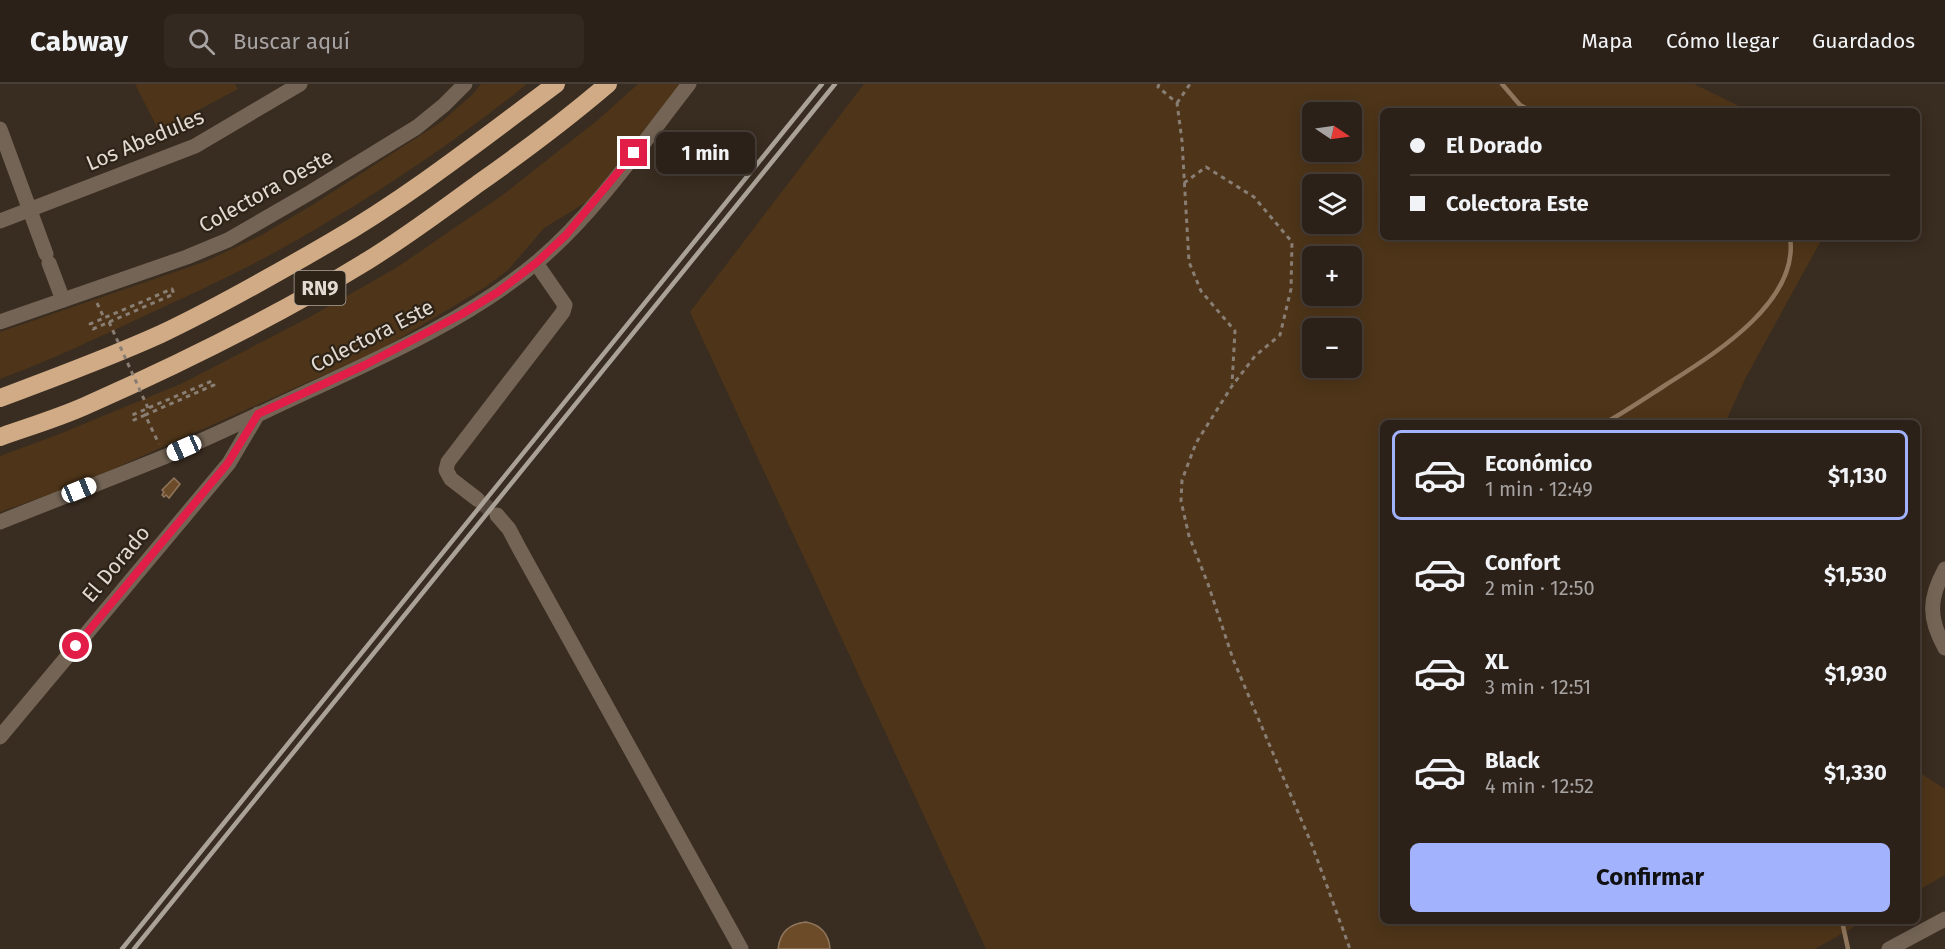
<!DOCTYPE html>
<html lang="es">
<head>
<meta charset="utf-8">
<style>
  :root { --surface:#2b2118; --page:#332921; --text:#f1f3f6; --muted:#a6a3a2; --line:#473e37; --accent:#a3b2fd }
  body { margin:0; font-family:"Fira Sans",sans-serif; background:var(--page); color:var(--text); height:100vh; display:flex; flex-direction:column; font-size:22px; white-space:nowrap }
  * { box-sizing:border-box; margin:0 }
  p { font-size:20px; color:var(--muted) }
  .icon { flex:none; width:33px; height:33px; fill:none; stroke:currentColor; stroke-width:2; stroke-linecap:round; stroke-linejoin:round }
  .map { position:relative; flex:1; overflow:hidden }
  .sheet { position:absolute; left:1380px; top:336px; width:540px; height:504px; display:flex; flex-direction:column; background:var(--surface); border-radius:9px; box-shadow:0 3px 15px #0003,0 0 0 2px var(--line) }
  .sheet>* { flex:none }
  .guide { position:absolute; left:1380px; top:24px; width:540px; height:132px; border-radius:9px; box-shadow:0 3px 15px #0003,0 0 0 2px var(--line); display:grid; align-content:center; height:132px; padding:0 30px; background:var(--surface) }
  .needle { width:39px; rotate:103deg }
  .tools { position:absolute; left:1302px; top:18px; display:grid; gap:12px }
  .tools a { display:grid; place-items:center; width:60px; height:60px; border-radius:9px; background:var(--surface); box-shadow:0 3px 15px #0003,0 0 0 2px var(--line); font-size:30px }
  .end { position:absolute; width:27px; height:27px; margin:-14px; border:8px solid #e11d48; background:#fff; box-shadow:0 0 0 3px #fff }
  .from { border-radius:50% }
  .bubble { position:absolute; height:42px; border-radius:9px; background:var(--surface); box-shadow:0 3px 15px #0003,0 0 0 2px var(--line); font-size:20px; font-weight:700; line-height:42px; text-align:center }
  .car { position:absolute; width:18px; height:36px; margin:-18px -9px; border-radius:8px; box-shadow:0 0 4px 2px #0007; background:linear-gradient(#fff 24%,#345 0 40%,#fff 0 76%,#345 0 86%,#fff 0) }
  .guide b { display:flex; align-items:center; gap:21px; height:57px; font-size:22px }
  .guide b+b { border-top:2px solid var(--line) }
  .guide i { width:15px; height:15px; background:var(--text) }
  ul { padding:10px 0 0; list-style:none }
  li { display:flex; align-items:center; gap:18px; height:90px; margin:0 12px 9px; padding:0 18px; border:3px solid transparent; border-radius:9px }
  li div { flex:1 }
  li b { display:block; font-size:22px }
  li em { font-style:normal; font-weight:700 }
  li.current { border-color:var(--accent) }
  li>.icon { width:54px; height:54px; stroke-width:1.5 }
  .primary-button { display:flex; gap:12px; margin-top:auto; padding:12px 30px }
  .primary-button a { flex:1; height:69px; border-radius:9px; background:var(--accent); color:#111; font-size:24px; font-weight:700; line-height:69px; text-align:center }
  header { display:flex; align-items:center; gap:36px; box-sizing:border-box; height:84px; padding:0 30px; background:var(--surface); border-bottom:2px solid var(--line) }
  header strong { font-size:28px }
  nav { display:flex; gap:33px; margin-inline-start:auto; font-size:21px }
  .search { width:420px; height:54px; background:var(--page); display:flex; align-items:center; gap:15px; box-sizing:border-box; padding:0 21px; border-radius:9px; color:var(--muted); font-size:22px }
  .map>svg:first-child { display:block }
  .green { fill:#4e3519; fill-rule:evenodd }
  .water { fill:#6c4b29; stroke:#90765c; stroke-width:1.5 }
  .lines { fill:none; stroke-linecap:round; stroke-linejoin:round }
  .stream { stroke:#90765c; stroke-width:4.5 }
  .minor-tunnel { stroke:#52463b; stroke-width:15; stroke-dasharray:15 8; stroke-linecap:butt }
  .path { stroke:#897e74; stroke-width:3; stroke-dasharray:4.5 4.5; stroke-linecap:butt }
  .minor { stroke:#736455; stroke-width:15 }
  .highway { stroke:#d1ab86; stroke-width:18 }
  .rail { stroke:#aaa197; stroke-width:4.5 }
  .path-bridge { stroke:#897e74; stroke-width:3; stroke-dasharray:4.5 4.5; stroke-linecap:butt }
  .route { stroke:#e11d48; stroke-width:8 }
  .labels { text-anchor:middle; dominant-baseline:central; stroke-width:4.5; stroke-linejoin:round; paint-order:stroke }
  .shield { fill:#2e2317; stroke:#ada49b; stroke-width:1.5 }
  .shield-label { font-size:20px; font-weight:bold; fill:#e3dbd3 }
  .street-label { font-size:21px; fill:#e3dbd3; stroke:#2e2317 }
</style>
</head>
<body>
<header>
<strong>Cabway</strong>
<div class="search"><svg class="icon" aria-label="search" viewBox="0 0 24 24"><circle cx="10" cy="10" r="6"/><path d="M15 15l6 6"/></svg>Buscar aquí</div>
<nav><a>Mapa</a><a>Cómo llegar</a><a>Guardados</a></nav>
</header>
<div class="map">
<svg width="1945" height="865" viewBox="0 0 1945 865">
  <rect width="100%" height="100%" fill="#392c20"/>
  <g class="green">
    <polygon points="135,0 235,0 238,5 159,47"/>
    <path d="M481,0H527C455,58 377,110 297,156C247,185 194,209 142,233C95,255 49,277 0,295V248L204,178L260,152L314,120L441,38L472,11Z"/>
    <polygon points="638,0 681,0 588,117 544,144 508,186 484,204 382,265 84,398 0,428 0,372 57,351 183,299 308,234 396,184 504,110 599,35"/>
    <path d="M864,0H1694L1749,27H1383V153H1823L1746,293L1725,339H1383V837H1864L1815,865H986L690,228ZM1312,28H1352V68H1312ZM1312,100H1352V140H1312ZM1312,172H1352V212H1312ZM1312,244H1352V284H1312Z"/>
    <polygon points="1917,687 1945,705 1945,791 1917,807"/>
  </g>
  <g class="water">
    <polygon points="174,394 180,400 169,414 166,411 164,413 162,411 164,408 162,406"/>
    <path d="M806,838C821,841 829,850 830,865H778C780,848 789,840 806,838Z"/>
  </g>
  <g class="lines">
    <g class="stream">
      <polyline points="1502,0 1520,21 1531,27"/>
      <path d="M1605,339C1625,328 1644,315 1664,302C1711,272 1800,219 1790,153"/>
      <polyline points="1842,837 1848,865"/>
    </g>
    <polyline class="minor-tunnel" points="477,415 497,431"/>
    <g class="path">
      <polyline points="1159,0 1158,3 1177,19 1182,57 1189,178 1201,207 1235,247 1232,300"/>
      <polyline points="1177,19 1190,0"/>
      <polyline points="1184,99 1206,83 1254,113 1292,158 1291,205 1280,251 1255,272 1232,302 1196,359 1182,396 1181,417 1189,452 1208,500 1233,575 1312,761 1350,865"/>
      <polyline points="97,219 104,234 172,205 174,210 93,245 90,240 104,234"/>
      <polyline points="145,331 134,336 132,331 212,297 214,301 145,331 159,360"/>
    </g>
    <g class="minor">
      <polyline points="0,45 46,170"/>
      <polyline points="0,137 195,62 300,0"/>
      <polyline points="49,179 63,216"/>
      <polyline points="0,238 187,173 228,156 311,108 417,43 444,21 465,0"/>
      <polyline points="477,415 451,395 446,386 448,378 563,228 565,221 536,179"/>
      <polyline points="497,431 509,445 519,464 741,865"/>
      <path d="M0,438C55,416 110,395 164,373C214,352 263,328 313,305C387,271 474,231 537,178C595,129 642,60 689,0"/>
      <path d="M1945,485C1929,514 1928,534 1945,564"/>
      <polyline points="0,653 229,379 258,330"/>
      <polyline points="1889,865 1945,835"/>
    </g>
    <g class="highway">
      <path d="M0,314C54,294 108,274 161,250C218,223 274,191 329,159C409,113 482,55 556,0"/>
      <path d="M0,353C28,343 58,334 85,322C182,279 277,232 367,177C406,153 442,126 479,99C523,68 567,35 608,0"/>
    </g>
    <g class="rail">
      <polyline points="122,865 822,0"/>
      <polyline points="134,865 835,0"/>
    </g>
    <polyline class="path-bridge" points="109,238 148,324"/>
  </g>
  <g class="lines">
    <polyline class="route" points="76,562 228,379 258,330 365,281 462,230 498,208 536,179 566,151 634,69"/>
  </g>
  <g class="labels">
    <rect class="shield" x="294.5" y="187" width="51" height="34" rx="4.5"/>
    <g class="shield-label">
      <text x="320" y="204">RN9</text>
    </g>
    <g class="street-label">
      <text transform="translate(145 56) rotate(-23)">Los Abedules</text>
      <text transform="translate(266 107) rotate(-29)">Colectora Oeste</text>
      <text transform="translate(372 252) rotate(-27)">Colectora Este</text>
      <text transform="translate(116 480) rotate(-50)">El Dorado</text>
    </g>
  </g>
</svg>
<div class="tools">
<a><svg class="needle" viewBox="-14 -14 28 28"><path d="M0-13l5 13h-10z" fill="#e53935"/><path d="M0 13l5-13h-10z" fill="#a6a3a2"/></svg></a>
<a><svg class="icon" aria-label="layers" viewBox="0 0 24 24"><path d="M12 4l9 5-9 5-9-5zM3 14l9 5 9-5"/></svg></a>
<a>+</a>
<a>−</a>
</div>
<i class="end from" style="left:76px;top:562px"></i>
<i class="end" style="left:634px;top:69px"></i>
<div class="bubble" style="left:656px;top:48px;width:99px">1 min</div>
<i class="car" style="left:184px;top:364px;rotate:246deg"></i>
<i class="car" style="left:79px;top:406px;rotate:68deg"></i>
<div class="guide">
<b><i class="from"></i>El Dorado</b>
<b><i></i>Colectora Este</b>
</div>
<section class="sheet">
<ul>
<li class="current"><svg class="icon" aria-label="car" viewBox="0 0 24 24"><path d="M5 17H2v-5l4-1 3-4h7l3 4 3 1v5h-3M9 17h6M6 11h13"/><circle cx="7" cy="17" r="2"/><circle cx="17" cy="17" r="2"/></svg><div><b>Económico</b><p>1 min · 12:49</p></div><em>$1,130</em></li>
<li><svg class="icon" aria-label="car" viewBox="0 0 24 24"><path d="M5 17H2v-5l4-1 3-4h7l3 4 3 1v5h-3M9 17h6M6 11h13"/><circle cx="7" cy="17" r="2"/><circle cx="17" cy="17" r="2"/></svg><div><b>Confort</b><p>2 min · 12:50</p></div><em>$1,530</em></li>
<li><svg class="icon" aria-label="car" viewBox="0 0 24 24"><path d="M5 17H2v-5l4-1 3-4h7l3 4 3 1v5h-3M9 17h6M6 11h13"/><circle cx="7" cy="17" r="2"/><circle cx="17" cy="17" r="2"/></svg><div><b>XL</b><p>3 min · 12:51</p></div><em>$1,930</em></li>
<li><svg class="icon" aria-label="car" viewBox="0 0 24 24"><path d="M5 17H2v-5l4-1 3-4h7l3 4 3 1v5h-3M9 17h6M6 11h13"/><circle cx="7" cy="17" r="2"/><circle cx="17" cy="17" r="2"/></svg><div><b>Black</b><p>4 min · 12:52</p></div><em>$1,330</em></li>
</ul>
<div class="primary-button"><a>Confirmar</a></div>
</section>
</div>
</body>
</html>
